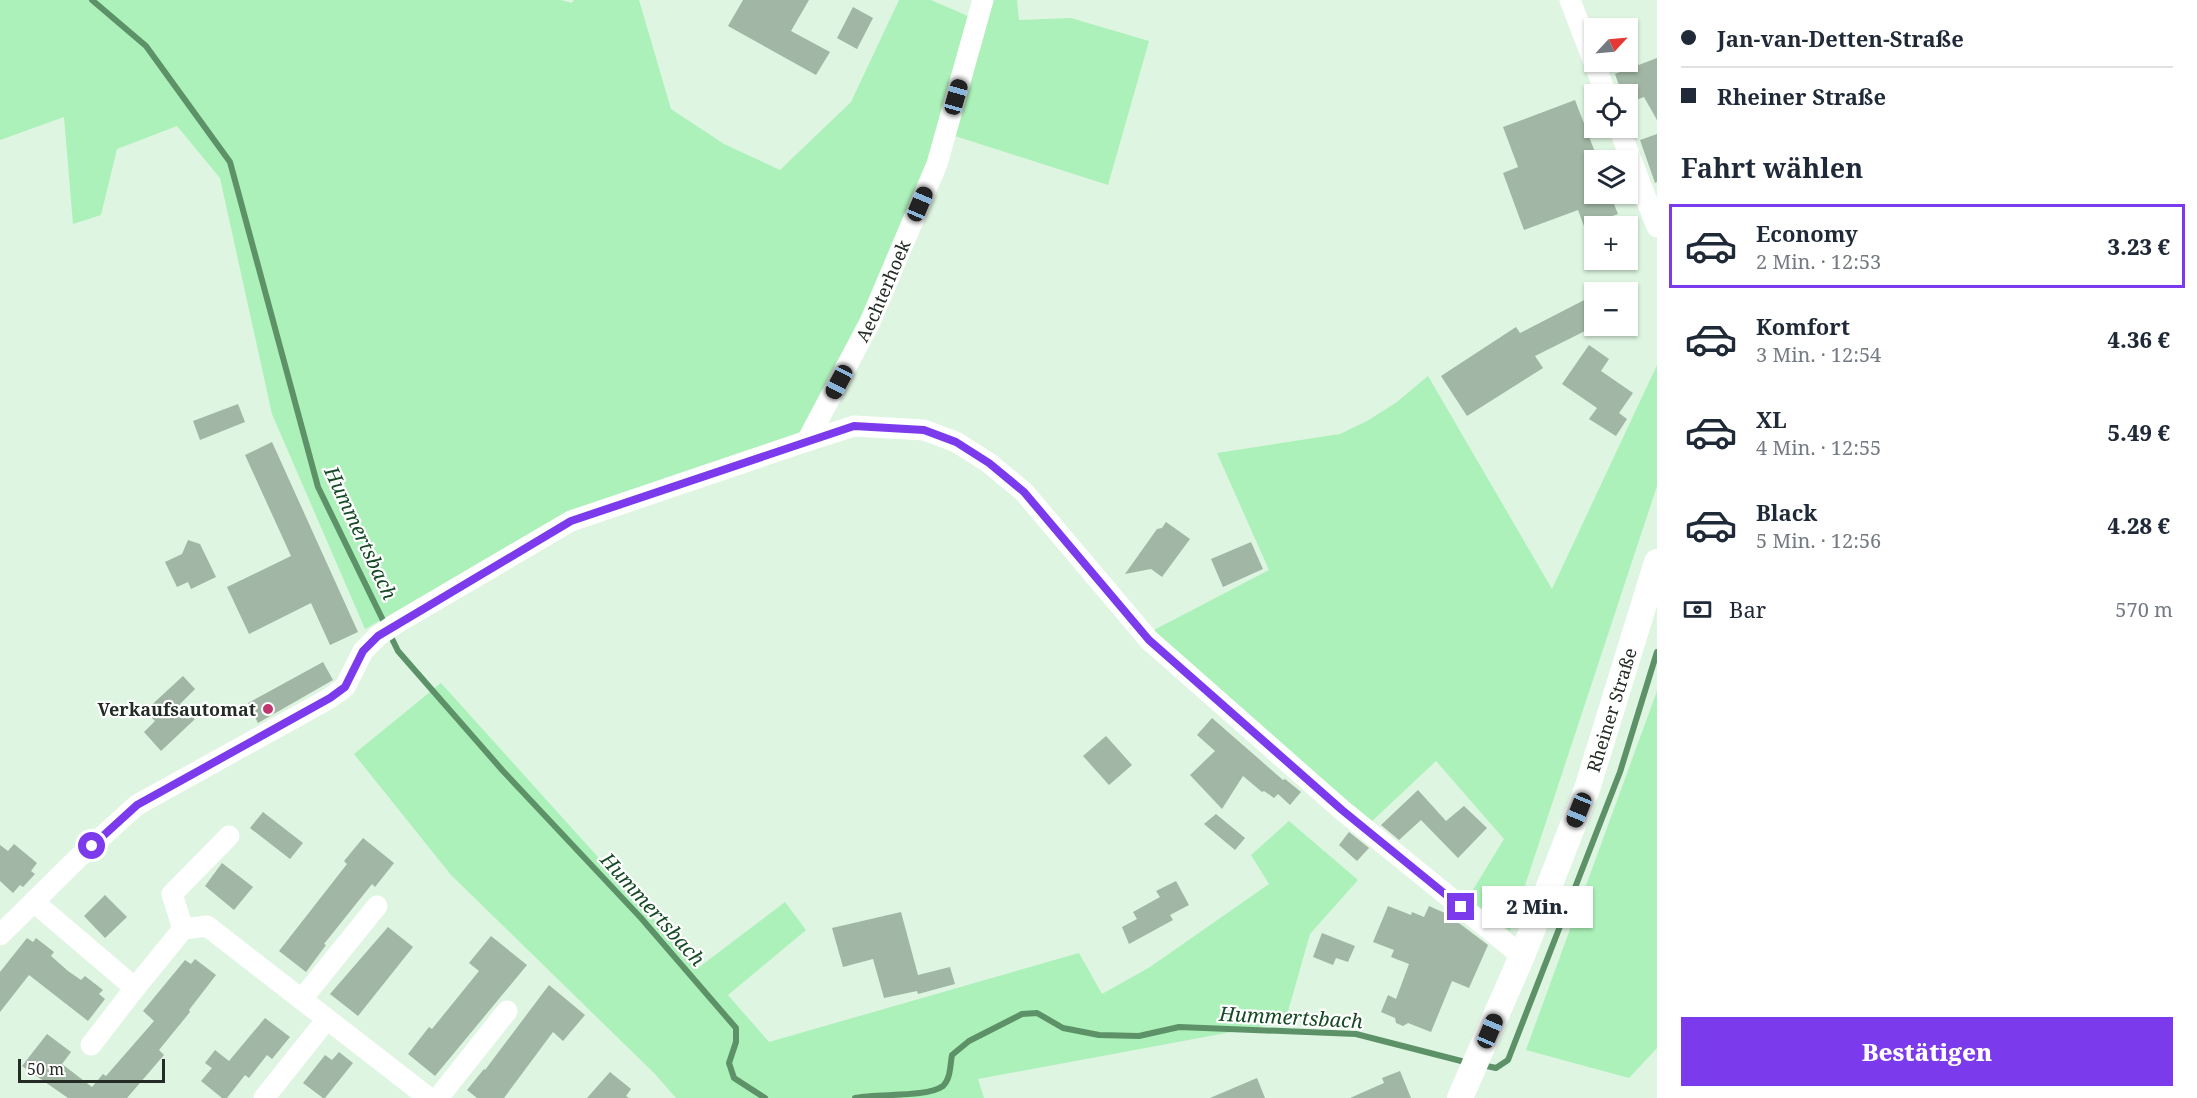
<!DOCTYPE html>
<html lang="de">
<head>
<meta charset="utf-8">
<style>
  :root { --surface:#fff; --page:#f6f6f7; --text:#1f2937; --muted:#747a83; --line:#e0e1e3; --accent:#7c3aed }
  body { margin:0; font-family:"Noto Serif",serif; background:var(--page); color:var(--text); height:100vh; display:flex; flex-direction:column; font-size:22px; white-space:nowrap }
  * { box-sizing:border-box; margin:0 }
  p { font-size:20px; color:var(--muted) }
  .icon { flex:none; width:33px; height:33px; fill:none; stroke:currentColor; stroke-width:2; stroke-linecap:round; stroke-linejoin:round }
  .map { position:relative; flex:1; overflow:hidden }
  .panel { display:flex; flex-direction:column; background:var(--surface); width:540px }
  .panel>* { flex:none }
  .hud { display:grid; align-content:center; height:132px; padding:0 24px; background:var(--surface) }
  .needle { width:39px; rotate:64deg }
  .tools { position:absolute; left:1584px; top:18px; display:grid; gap:12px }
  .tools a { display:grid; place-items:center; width:54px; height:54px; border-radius:0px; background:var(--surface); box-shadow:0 2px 4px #0004; font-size:30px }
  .scale { position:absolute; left:18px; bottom:15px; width:147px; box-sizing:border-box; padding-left:6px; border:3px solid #242c25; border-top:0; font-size:16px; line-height:21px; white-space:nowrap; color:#242c25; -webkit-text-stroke:4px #fff; paint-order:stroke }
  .end { position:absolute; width:27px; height:27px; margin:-14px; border:8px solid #7c3aed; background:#fff; box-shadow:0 0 0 3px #fff }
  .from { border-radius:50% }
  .bubble { position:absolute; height:42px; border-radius:0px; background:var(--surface); box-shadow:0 2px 4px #0004; font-size:20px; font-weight:800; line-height:42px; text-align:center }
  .car { position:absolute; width:18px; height:36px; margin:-18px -9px; border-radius:8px; box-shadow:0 0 4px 2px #0007; background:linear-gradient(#222 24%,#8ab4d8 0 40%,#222 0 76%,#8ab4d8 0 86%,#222 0) }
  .hud b { display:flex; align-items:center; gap:21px; height:57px; font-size:22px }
  .hud b+b { border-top:2px solid var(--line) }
  .hud i { width:15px; height:15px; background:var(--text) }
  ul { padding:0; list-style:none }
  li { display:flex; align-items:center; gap:18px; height:84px; margin:0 12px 9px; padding:0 12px; border:3px solid transparent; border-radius:0px }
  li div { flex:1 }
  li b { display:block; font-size:22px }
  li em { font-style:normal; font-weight:800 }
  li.selected { border-color:var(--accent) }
  li>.icon { width:54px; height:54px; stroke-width:1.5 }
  h2 { padding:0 24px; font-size:27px; line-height:72px }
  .pay { display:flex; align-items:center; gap:15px; height:66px; padding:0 24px; font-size:22px }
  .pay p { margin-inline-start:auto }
  .cta { display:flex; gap:12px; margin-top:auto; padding:12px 24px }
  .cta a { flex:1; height:69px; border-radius:0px; background:var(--accent); color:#fff; font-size:24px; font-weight:800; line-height:69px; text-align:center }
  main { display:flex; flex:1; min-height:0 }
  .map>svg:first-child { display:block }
  .green { fill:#acf1b9 }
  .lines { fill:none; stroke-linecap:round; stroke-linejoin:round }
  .stream { stroke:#5d9268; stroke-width:6 }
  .building { fill:#a1b6a4 }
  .minor { stroke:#fff; stroke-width:21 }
  .tertiary { stroke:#fff; stroke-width:26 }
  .route { stroke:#7c3aed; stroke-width:8 }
  .poi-dot { fill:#c03770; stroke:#fff; stroke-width:2 }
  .labels { text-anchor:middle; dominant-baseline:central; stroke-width:4.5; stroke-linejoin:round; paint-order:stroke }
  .street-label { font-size:18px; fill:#242c25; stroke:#fff }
  .poi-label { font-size:18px; font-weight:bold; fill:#242c25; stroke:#fff; text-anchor:end }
  .water-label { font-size:20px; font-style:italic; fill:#164a25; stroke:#fff }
</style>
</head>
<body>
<main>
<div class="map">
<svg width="1657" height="1098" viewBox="0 0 1657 1098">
  <rect width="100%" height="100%" fill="#def5e1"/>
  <g class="green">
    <polygon points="0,0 561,0 572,3 574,0 639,0 671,109 724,144 780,170 851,102 899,0 931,0 970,17 928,163 861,325 799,436 572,514 365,629 272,414 220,178 177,126 117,149 101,215 73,224 64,117 0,140"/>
    <polygon points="991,0 1017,0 1019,20 1071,18 1149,41 1108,185 952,135"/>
    <polygon points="1657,365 1657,486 1510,931 1468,898 1504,839 1436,761 1370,823 1152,631 1269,570 1217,453 1340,434 1367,421 1397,402 1428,376 1552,589"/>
    <polygon points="441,683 698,968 785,902 806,930 728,995 769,1042 1079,953 1102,994 1150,967 1269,884 1251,855 1289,821 1358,880 1310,934 1285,1022 978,1079 984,1098 676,1098 655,1074 451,875 354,754"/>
    <polygon points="1657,691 1657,1048 1629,1078 1526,1050"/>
  </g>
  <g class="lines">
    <g class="stream">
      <polyline points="92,0 146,46 230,162 318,487 398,651 503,771 641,918 736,1028 736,1042 729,1063 734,1078 765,1098"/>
      <polyline points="1482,1065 1496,1068 1508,1060 1620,772 1657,652"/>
      <path d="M855,1098C878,1093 926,1098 943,1086C951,1078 950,1065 952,1055L969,1041L1022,1014L1037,1013L1063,1028L1099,1035L1139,1036L1179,1027L1356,1034L1469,1063"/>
    </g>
  </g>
  <g class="building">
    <polygon points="743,0 809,0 791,31 830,52 816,75 728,26"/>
    <polygon points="853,7 873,18 857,49 837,38"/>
    <polygon points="1657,58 1657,120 1644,97 1628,103 1628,94 1622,94 1615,74"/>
    <polygon points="1575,100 1598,160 1594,160 1594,194 1610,194 1618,214 1584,226 1578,210 1524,230 1503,173 1518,167 1503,127"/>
    <polygon points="1657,134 1657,182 1655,183 1640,140"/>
    <polygon points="1594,295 1595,326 1535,356 1543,368 1467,416 1441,376 1516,327 1520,333"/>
    <polygon points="1589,345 1609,359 1601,371 1633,393 1619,413 1627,419 1616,436 1589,419 1597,408 1562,384"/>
    <polygon points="238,404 245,422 200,440 193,421"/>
    <polygon points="272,442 358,632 330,645 311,603 249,634 227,587 291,556 245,455"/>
    <polygon points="1166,522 1190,539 1162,577 1151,569 1125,574 1157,529 1162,528"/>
    <polygon points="188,540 200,544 216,577 191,589 188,582 177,587 165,562 182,554"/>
    <polygon points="1251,542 1263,569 1223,587 1211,559"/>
    <polygon points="323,662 333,680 258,723 248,703"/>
    <polygon points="183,676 195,689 180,704 195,719 161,751 144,732 155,721 145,711"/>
    <polygon points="1212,718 1283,780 1285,779 1301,792 1290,805 1278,794 1274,798 1264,791 1262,792 1243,776 1222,809 1190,775 1215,751 1197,735"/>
    <polygon points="1106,736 1132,765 1109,785 1083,756"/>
    <polygon points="1418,790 1446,821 1464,806 1487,828 1458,858 1421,820 1399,840 1381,825"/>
    <polygon points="263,812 303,843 290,859 250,828"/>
    <polygon points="1216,814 1245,838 1235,850 1204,824"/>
    <polygon points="1349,832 1369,848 1357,861 1339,845"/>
    <polygon points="363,838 394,863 375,887 372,884 324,944 326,945 306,972 279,951 347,864 344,861"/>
    <polygon points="14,844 37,863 31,871 35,874 23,887 20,885 13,893 0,881 0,845 8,851"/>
    <polygon points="222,863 253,887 234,910 205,886"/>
    <polygon points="1176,881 1189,905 1170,915 1173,920 1129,944 1122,927 1137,919 1133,912 1160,897 1156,891"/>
    <polygon points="105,895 127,917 105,938 84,916"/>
    <polygon points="1388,906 1411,915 1412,912 1424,917 1429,906 1447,914 1488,945 1469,988 1452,981 1431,1032 1408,1023 1403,1026 1396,1023 1395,1018 1381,1012 1388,995 1396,999 1409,964 1391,957 1394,950 1373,942"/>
    <polygon points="901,912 918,975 950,967 955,984 918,994 917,991 884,998 873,959 843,967 832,928"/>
    <polygon points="388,927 413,947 358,1016 330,994"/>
    <polygon points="1322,933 1355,946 1348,962 1336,958 1333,965 1313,957"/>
    <polygon points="491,936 527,965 435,1076 408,1054 429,1027 432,1029 479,971 469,963"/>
    <polygon points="27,938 33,942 36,938 54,952 51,956 68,971 81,980 85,976 103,990 99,994 105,999 88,1021 29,975 0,1012 0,972"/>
    <polygon points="195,959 216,975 189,1010 190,1012 159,1050 164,1055 127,1098 68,1098 22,1066 47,1034 71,1052 62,1064 92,1087 103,1074 106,1076 154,1021 143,1011 185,960 191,964"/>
    <polygon points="549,985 585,1015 563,1041 553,1032 504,1098 477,1098 467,1090 484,1069 485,1070"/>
    <polygon points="265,1018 290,1037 272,1059 267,1055 249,1078 245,1075 227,1098 222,1098 201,1081 212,1068 205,1063 215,1050 229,1061"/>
    <polygon points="339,1052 353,1063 325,1098 323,1098 303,1083 325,1055 332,1060"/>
    <polygon points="1400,1071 1411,1098 1350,1098 1384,1083 1382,1078"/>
    <polygon points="610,1072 631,1089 626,1096 629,1098 587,1098"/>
    <polygon points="1257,1078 1265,1098 1210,1098"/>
  </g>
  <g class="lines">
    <g class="minor">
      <polyline points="1570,0 1606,94"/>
      <polyline points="1619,128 1657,227"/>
      <polyline points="807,441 854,426 924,430 956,442 989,463 1024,492 1149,640 1342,810 1522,956"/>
      <polyline points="34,902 135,988 183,929 207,926 429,1098"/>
      <polyline points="183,929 172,894 229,836"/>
      <path id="s1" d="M0,935L77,859L137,805L330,698L345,687L363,651L378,636L397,623L571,521L807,441L870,322L937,164L983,0"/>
      <polyline points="302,999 377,906"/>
      <polyline points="91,1045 135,988"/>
      <polyline points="264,1098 327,1019"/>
      <polyline points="438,1098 507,1011"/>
    </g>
    <path class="tertiary" id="s2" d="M1460,1098L1522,956L1587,789L1657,562"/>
  </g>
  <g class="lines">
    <polyline class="route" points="92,846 137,805 330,698 345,687 363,651 378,636 571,521 854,426 924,430 956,442 989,463 1024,492 1149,640 1342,810 1461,907"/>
  </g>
  <circle class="poi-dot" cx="268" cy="709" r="6"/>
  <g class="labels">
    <g class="street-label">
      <text stroke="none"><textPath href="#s1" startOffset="1132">Aechterhoek</textPath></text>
      <text stroke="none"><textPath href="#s2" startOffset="417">Rheiner Straße</textPath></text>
    </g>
    <g class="poi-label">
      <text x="256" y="709">Verkaufsautomat</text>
    </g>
    <g class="water-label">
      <text transform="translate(361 533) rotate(65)">Hummertsbach</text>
      <text transform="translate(653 909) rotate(48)">Hummertsbach</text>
      <text transform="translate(1291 1017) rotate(3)">Hummertsbach</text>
    </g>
  </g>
</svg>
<div class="tools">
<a><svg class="needle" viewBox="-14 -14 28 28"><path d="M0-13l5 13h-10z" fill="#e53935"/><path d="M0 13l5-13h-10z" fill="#747a83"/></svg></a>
<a><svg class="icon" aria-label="locate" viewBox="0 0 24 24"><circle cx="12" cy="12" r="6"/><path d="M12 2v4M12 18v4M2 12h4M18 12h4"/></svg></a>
<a><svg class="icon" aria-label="layers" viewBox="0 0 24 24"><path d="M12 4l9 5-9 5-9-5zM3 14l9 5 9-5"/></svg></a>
<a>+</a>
<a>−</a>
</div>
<div class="scale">50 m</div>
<i class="end from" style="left:92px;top:846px"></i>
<i class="end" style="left:1461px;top:907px"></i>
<div class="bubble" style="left:1482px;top:886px;width:111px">2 Min.</div>
<i class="car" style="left:956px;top:97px;rotate:16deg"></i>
<i class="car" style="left:920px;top:204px;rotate:23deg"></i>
<i class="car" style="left:839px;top:382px;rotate:208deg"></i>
<i class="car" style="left:1579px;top:810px;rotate:202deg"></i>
<i class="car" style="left:1490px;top:1031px;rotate:23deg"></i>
</div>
<section class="panel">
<div class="hud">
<b><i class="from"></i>Jan-van-Detten-Straße</b>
<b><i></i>Rheiner Straße</b>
</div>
<h2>Fahrt wählen</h2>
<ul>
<li class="selected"><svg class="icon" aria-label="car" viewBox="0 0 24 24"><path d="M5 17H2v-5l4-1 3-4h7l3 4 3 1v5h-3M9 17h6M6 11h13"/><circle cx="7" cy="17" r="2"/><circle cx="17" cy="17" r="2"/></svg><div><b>Economy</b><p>2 Min. · 12:53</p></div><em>3.23 €</em></li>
<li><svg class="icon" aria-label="car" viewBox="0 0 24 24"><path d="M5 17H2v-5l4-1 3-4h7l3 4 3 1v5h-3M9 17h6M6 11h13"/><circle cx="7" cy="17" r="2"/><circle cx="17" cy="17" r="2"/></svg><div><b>Komfort</b><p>3 Min. · 12:54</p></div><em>4.36 €</em></li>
<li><svg class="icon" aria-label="car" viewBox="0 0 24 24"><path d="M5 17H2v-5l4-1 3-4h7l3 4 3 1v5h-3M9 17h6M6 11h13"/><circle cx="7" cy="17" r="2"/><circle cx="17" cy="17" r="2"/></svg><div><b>XL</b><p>4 Min. · 12:55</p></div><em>5.49 €</em></li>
<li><svg class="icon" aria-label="car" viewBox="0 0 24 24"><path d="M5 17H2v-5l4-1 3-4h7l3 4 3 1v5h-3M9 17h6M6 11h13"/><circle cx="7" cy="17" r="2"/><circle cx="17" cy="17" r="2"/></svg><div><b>Black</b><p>5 Min. · 12:56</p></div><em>4.28 €</em></li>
</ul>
<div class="pay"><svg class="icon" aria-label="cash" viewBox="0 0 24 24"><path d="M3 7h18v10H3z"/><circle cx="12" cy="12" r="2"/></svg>Bar<p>570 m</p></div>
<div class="cta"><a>Bestätigen</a></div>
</section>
</main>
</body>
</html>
